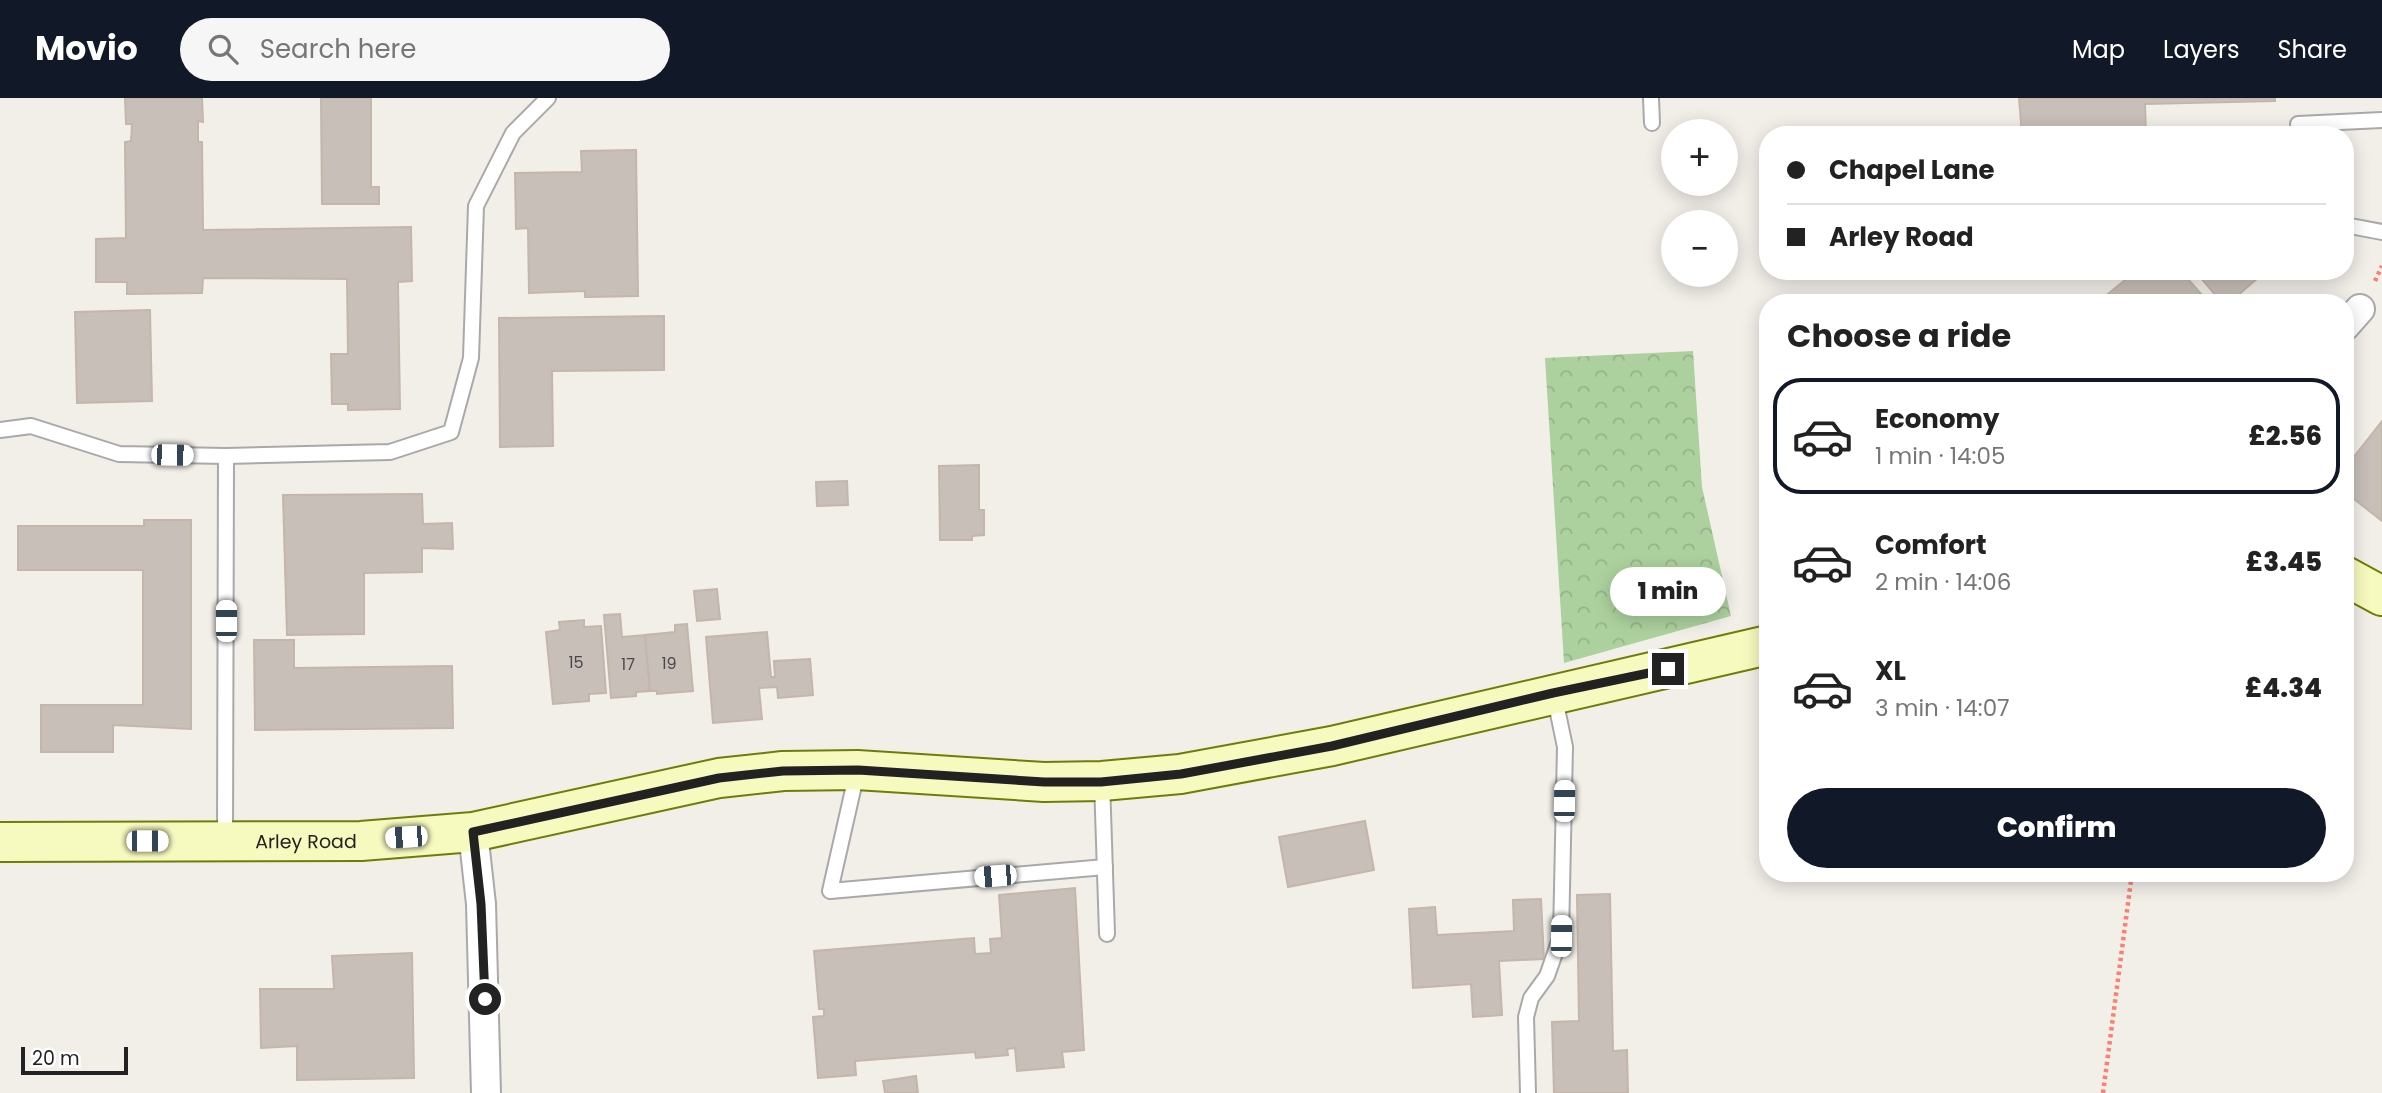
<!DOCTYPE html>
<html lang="en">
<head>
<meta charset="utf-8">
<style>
  :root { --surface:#fff; --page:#f6f6f6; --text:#222; --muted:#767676; --line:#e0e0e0; --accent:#111827 }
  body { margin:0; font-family:Poppins,sans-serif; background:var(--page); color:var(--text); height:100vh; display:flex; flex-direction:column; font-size:26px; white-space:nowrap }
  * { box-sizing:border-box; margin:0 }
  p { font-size:23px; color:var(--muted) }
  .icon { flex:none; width:38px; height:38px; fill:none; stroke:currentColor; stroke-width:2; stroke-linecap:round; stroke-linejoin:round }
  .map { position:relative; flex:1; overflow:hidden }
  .panel { position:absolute; left:1759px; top:196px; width:595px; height:588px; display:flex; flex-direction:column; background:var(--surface); border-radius:28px; box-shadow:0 4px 18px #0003 }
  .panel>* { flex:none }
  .banner { position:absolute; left:1759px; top:28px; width:595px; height:154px; border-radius:28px; box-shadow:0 4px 18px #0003; display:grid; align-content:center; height:154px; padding:0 28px; background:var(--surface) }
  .fabs { position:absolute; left:1661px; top:21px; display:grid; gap:14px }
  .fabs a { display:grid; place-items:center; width:77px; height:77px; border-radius:50%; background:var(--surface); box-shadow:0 4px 18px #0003; font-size:35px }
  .scale { position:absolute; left:21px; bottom:18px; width:107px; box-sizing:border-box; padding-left:7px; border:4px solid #222; border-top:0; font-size:19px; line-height:24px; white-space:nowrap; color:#222; -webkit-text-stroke:5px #fff; paint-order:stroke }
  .end { position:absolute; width:32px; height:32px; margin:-16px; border:9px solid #222; background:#fff; box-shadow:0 0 0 4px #fff }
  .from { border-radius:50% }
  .bubble { position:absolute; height:49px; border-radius:24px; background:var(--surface); box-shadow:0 4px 18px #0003; font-size:23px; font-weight:800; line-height:49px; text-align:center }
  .car { position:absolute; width:21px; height:42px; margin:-21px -10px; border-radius:9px; box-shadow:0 0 5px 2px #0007; background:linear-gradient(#fff 24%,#345 0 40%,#fff 0 76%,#345 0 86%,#fff 0) }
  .banner b { display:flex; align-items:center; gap:24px; height:66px; font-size:26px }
  .banner b+b { border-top:2px solid var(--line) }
  .banner i { width:18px; height:18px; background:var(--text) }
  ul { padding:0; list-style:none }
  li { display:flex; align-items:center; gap:21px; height:116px; margin:0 14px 10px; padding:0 14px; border:4px solid transparent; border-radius:28px }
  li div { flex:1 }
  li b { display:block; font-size:26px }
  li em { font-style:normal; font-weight:800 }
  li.active { border-color:var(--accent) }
  li>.icon { width:63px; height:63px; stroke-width:1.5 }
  h2 { padding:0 28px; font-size:32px; line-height:84px }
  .cta { display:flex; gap:14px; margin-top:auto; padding:14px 28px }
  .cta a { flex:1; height:80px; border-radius:42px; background:var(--accent); color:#fff; font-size:28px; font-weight:800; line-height:80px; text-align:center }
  header { display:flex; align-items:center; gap:42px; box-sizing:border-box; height:98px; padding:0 35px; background:var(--accent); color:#fff }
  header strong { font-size:33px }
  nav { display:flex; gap:38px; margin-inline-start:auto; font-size:24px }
  .search { width:490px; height:63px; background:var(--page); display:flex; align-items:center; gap:18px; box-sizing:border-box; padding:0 24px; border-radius:38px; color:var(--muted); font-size:26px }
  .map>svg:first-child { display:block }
  .forest { fill:url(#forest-crowns) }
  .building { fill:#c7bfb8; stroke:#c4b6ab; stroke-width:2 }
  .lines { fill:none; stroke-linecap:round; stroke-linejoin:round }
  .lane-casing { stroke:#a9a9a9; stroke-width:18 }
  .street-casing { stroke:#a9a9a9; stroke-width:32 }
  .secondary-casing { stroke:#707d05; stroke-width:42 }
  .path { stroke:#fa8072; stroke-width:4.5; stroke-dasharray:3.5 3.5; stroke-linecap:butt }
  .lane { stroke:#fff; stroke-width:14 }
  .street { stroke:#fff; stroke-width:28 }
  .secondary { stroke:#f7fabf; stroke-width:38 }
  .route { stroke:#222; stroke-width:9 }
  .labels { text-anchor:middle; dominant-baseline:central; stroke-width:7; stroke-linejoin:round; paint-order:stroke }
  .number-label { font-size:16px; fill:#4b4948 }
  .street-label { font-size:19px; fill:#222; stroke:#fff }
</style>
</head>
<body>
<header>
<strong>Movio</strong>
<div class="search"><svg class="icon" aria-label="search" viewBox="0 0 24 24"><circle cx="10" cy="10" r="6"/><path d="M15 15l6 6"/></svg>Search here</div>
<nav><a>Map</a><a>Layers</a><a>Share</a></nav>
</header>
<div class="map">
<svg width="2382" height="995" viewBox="0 0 2382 995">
  <defs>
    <pattern id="forest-crowns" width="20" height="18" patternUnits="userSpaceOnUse" patternTransform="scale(1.75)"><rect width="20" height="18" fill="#add19e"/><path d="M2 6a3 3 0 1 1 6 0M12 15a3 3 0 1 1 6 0" fill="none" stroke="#95b388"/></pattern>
  </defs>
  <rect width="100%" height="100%" fill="#f2efe9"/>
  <polygon class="forest" points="1693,253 1702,389 1731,518 1564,565 1545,260"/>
  <g class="building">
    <polygon points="125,0 202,0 203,24 198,23 198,44 202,44 203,132 411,129 412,183 398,184 400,311 348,312 348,306 332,306 331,256 348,256 347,181 203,180 202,195 127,196 127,184 96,184 96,141 126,140 125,44 131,43 132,26 126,26"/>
    <polygon points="321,0 371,0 371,89 379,89 379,106 322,106"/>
    <polygon points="2019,0 2275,0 2275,3 2145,6 2146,37 2022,37"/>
    <polygon points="636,52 638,198 585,199 585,193 529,195 528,130 516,131 515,75 582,74 581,53"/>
    <polygon points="2136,173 2181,173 2209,205 2097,205"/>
    <polygon points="2195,173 2266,173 2229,205 2222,205"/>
    <polygon points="150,212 152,303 77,305 75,214"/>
    <polygon points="664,218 664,272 552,273 553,348 500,349 499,220"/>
    <polygon points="2382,323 2382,423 2345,394 2345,370"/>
    <polygon points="979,367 979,412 984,412 984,437 972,438 972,442 940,442 939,368"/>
    <polygon points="847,383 848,407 817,408 816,384"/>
    <polygon points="422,396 423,426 452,425 453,451 422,450 422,474 364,475 364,536 287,537 283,397"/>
    <polygon points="144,422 191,422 191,631 113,627 113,654 41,654 41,607 143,607 143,472 18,472 18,428 144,428"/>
    <polygon points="717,491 720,521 697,523 694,493"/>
    <polygon points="620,516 622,539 645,537 650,593 636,594 636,598 611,600 604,517"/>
    <polygon points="584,522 584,529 601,528 606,595 589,596 589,603 553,606 546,534 560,532 559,524"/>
    <polygon points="687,526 693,593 657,596 657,593 650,593 645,537 675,534 675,527"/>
    <polygon points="767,534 771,579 775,579 774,563 810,561 813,597 778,600 777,589 759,590 762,621 713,625 706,539"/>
    <polygon points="254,542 294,542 294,570 452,568 453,630 255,632"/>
    <polygon points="1365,723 1374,772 1288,789 1279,739"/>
    <polygon points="1075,790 1084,952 1062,954 1064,969 1017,973 1015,950 1007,951 1008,957 976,960 975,954 855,963 856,977 818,980 813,919 824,918 824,911 819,911 814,853 974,840 975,856 991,855 990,841 1002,840 999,797"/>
    <polygon points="1610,796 1613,953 1627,952 1628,995 1554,995 1552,924 1579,923 1577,797"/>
    <polygon points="1541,801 1544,861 1499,863 1502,917 1473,919 1471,886 1413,890 1409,811 1435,809 1437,837 1514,833 1513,802"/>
    <polygon points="412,855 414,980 297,982 297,948 261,950 260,891 334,891 332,858"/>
    <polygon points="916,978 918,995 885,995 883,983"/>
  </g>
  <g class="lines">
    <g class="lane-casing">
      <g id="lane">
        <polyline points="1651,0 1652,25"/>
        <polyline points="2298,26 2382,22"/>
        <polyline points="2345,127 2382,134"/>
        <polyline points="0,332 31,328 119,356 226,358 390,354 451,334 471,260 476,108 513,35 548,0"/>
        <polyline points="857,674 830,793 1105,769"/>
        <polyline points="1102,683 1107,836"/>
        <polyline points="225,742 226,358"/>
        <polyline points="1528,995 1526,919 1531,900 1547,878 1561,838 1565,649 1554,596"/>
      </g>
    </g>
    <g class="street-casing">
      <g id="street">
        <polyline points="2345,228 2360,211"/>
        <polyline points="473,734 481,806 486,995"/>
      </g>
    </g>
    <g class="secondary-casing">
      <g id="secondary">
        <polyline points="2345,478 2382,498"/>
        <path id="s1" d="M0,744L361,743L473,734L719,680L783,673L857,672L1044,684L1102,683L1180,676L1332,648L1768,547"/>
      </g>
    </g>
    <g class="path">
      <polyline points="2375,183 2382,168"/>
      <polyline points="2103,995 2132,775"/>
    </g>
    <use href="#lane" class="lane"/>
    <use href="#street" class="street"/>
    <use href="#secondary" class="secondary"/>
  </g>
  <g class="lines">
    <polyline class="route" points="485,901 481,806 473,734 719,680 783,673 858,672 1044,684 1101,684 1181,676 1332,648 1553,595 1668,571"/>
  </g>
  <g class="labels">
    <g class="number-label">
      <text x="576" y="564">15</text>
      <text x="669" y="565">19</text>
      <text x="628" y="566">17</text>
    </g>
    <g class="street-label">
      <text stroke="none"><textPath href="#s1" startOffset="306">Arley Road</textPath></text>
    </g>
  </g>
</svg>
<div class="fabs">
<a>+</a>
<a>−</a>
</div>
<div class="scale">20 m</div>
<i class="end from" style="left:485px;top:901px"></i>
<i class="end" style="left:1668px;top:571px"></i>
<div class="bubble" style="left:1610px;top:469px;width:116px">1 min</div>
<i class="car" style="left:172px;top:357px;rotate:91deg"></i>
<i class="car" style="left:226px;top:523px;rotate:0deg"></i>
<i class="car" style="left:1564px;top:703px;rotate:1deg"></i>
<i class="car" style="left:406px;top:739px;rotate:266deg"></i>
<i class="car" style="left:147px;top:743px;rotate:90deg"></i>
<i class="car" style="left:995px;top:778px;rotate:265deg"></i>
<i class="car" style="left:1561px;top:838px;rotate:1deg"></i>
<div class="banner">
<b><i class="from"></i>Chapel Lane</b>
<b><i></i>Arley Road</b>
</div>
<section class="panel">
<h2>Choose a ride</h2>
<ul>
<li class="active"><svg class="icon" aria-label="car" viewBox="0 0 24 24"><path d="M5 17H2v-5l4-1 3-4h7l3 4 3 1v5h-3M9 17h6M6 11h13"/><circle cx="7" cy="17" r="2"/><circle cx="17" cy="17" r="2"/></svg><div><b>Economy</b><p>1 min · 14:05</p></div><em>£2.56</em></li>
<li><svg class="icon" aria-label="car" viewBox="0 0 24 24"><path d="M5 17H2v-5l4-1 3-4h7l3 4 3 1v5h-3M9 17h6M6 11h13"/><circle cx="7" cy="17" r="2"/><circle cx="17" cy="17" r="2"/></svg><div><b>Comfort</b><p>2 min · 14:06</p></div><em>£3.45</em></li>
<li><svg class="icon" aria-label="car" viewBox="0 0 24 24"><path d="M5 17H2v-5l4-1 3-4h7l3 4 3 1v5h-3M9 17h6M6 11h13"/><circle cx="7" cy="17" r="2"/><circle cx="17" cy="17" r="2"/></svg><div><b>XL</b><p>3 min · 14:07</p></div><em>£4.34</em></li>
</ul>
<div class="cta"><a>Confirm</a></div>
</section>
</div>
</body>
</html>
